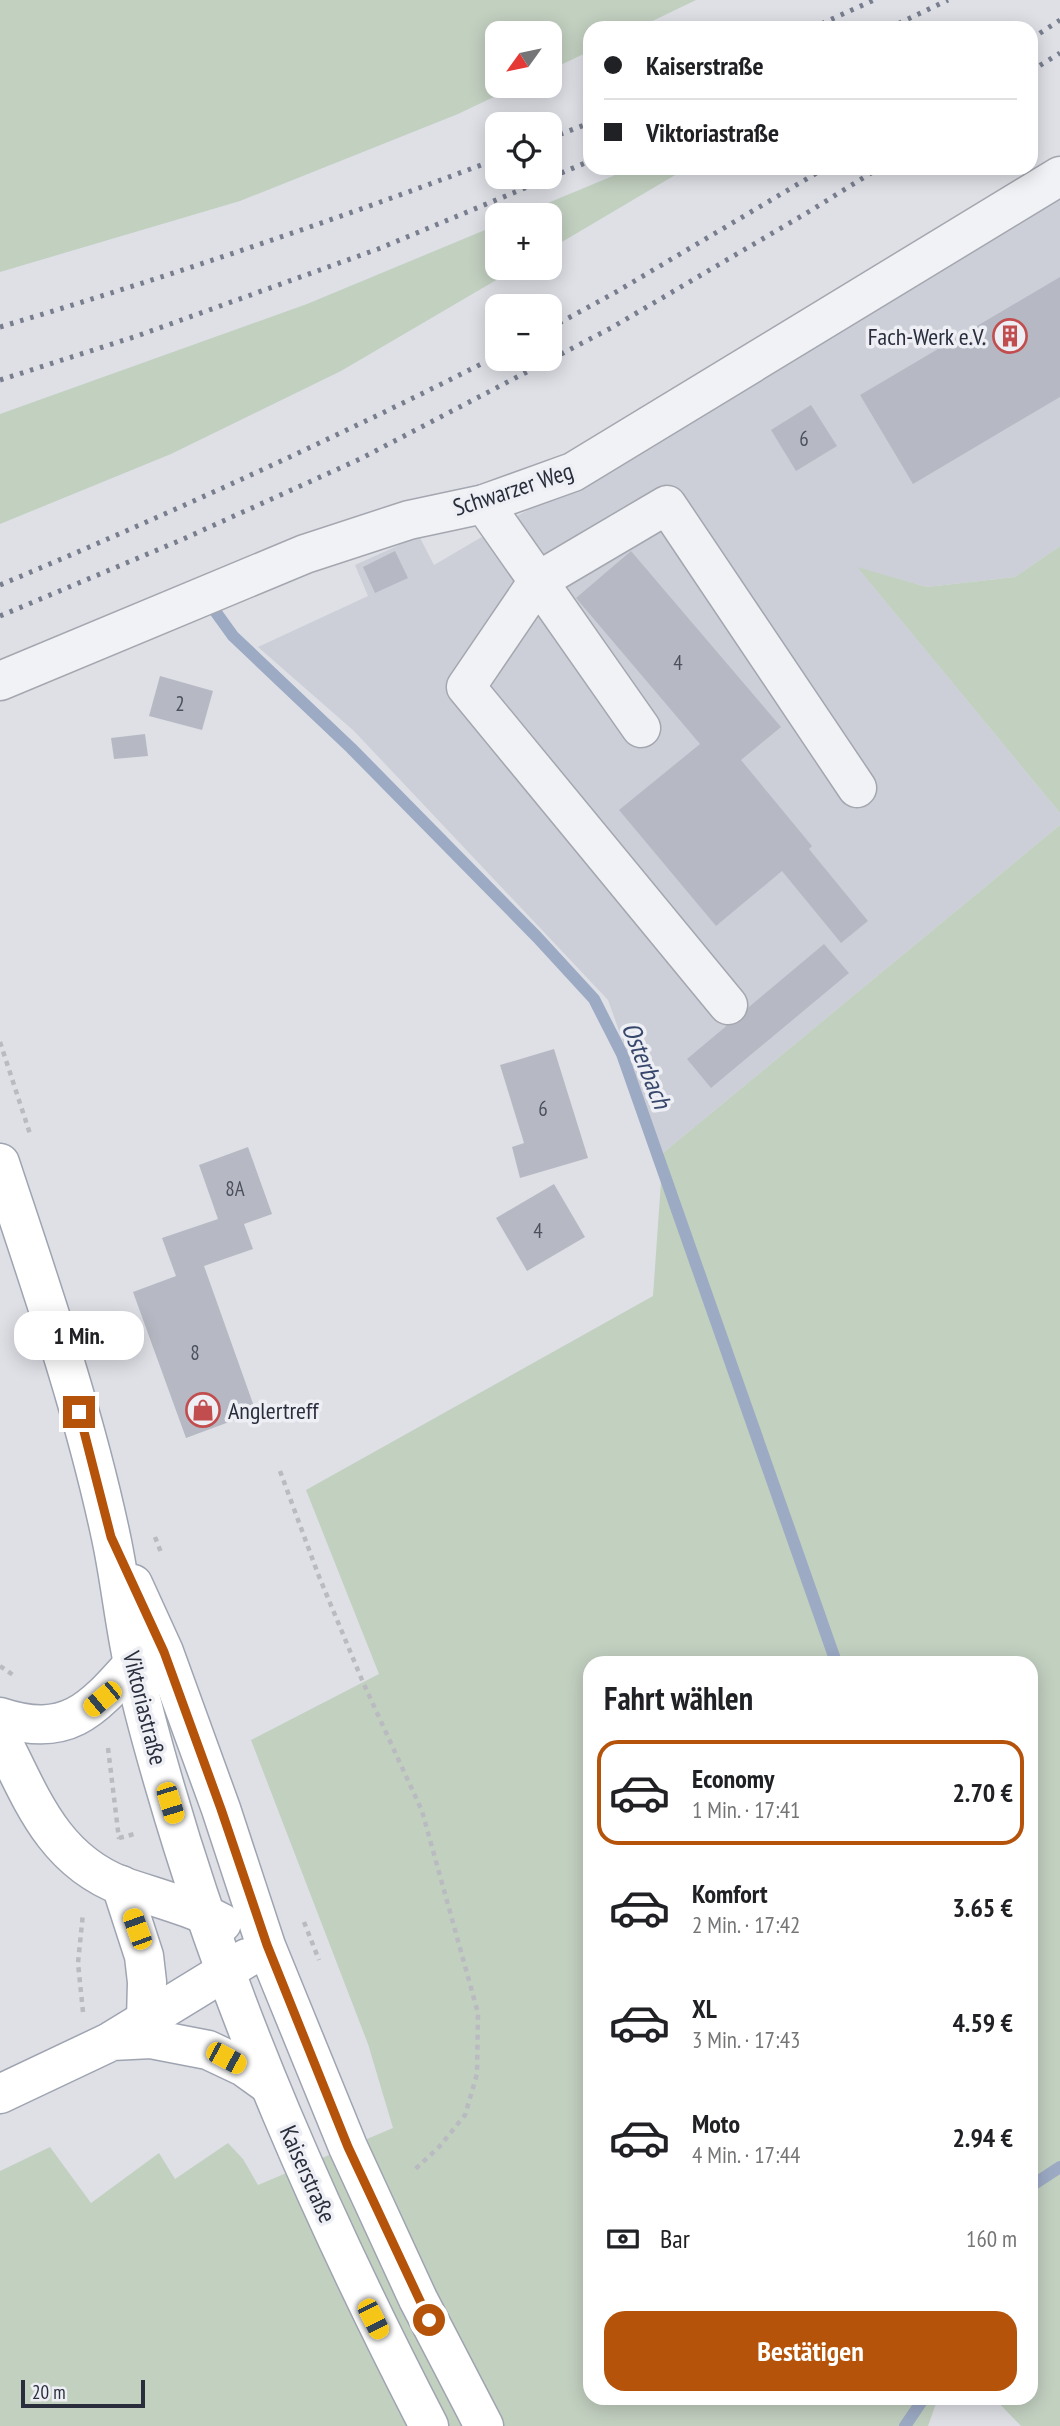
<!DOCTYPE html>
<html lang="de">
<head>
<meta charset="utf-8">
<style>
  :root { --surface:#fff; --page:#f6f6f6; --text:#202124; --muted:#757577; --line:#e0e0e0; --accent:#b45309 }
  body { margin:0; font-family:"PT Sans Narrow",sans-serif; background:var(--page); color:var(--text); height:100vh; display:flex; flex-direction:column; font-size:26px; white-space:nowrap }
  * { box-sizing:border-box; margin:0 }
  p { font-size:23px; color:var(--muted) }
  .icon { flex:none; width:38px; height:38px; fill:none; stroke:currentColor; stroke-width:2; stroke-linecap:round; stroke-linejoin:round }
  .map { position:relative; flex:1; overflow:hidden }
  .drawer { position:absolute; left:583px; top:1656px; width:455px; height:749px; display:flex; flex-direction:column; background:var(--surface); border-radius:21px; box-shadow:0 4px 18px #0003 }
  .drawer>* { flex:none }
  .top-card { position:absolute; left:583px; top:21px; width:455px; height:154px; border-radius:21px; box-shadow:0 4px 18px #0003; display:grid; align-content:center; height:154px; padding:0 21px; background:var(--surface) }
  .needle { width:46px; rotate:237deg }
  .fabs { position:absolute; left:485px; top:21px; display:grid; gap:14px }
  .fabs a { display:grid; place-items:center; width:77px; height:77px; border-radius:14px; background:var(--surface); box-shadow:0 4px 18px #0003; font-size:35px }
  .scale { position:absolute; left:21px; bottom:18px; width:124px; box-sizing:border-box; padding-left:7px; border:4px solid #292d3c; border-top:0; font-size:19px; line-height:24px; white-space:nowrap; color:#292d3c; -webkit-text-stroke:5px #edeff4; paint-order:stroke }
  .end { position:absolute; width:32px; height:32px; margin:-16px; border:9px solid #b45309; background:#fff; box-shadow:0 0 0 4px #fff }
  .from { border-radius:50% }
  .bubble { position:absolute; height:49px; border-radius:21px; background:var(--surface); box-shadow:0 4px 18px #0003; font-size:23px; font-weight:700; line-height:49px; text-align:center }
  .car { position:absolute; width:21px; height:42px; margin:-21px -10px; border-radius:9px; box-shadow:0 0 5px 2px #0007; background:linear-gradient(#f5c518 24%,#345 0 40%,#f5c518 0 76%,#345 0 86%,#f5c518 0) }
  .top-card b { display:flex; align-items:center; gap:24px; height:66px; font-size:26px }
  .top-card b+b { border-top:2px solid var(--line) }
  .top-card i { width:18px; height:18px; background:var(--text) }
  ul { padding:0; list-style:none }
  li { display:flex; align-items:center; gap:21px; height:105px; margin:0 14px 10px; padding:0 7px; border:4px solid transparent; border-radius:21px }
  li div { flex:1 }
  li b { display:block; font-size:26px }
  li em { font-style:normal; font-weight:700 }
  li.active { border-color:var(--accent) }
  li>.icon { width:63px; height:63px; stroke-width:1.5 }
  h2 { padding:0 21px; font-size:32px; line-height:84px }
  .pay { display:flex; align-items:center; gap:18px; height:77px; padding:0 21px; font-size:26px }
  .pay p { margin-inline-start:auto }
  .action { display:flex; gap:14px; margin-top:auto; padding:14px 21px }
  .action a { flex:1; height:80px; border-radius:21px; background:var(--accent); color:#fff; font-size:28px; font-weight:700; line-height:80px; text-align:center }
  .map>svg:first-child { display:block }
  .built { fill:#cdcfd8 }
  .green { fill:#c2d0c0 }
  .lines { fill:none; stroke-linecap:round; stroke-linejoin:round }
  .stream { stroke:#9caac4; stroke-width:12 }
  .building { fill:#b6b9c3 }
  .minor-casing { stroke:#a4a7b0; stroke-width:41 }
  .major-casing { stroke:#9fa4b1; stroke-width:41 }
  .path { stroke:#b9bbc1; stroke-width:4.5; stroke-dasharray:5 5; stroke-linecap:butt }
  .minor { stroke:#f1f2f5; stroke-width:38 }
  .major { stroke:#fff; stroke-width:38 }
  .rail { stroke:#797e8f; stroke-width:5; stroke-dasharray:3.5 7; stroke-linecap:butt }
  .route { stroke:#b45309; stroke-width:9 }
  .labels { text-anchor:middle; dominant-baseline:central; stroke-width:7; stroke-linejoin:round; paint-order:stroke }
  .number-label { font-size:21px; fill:#4c505e }
  .poi-label { font-size:24px; fill:#292d3c; stroke:#edeff4; text-anchor:end }
  .street-label { font-size:24px; fill:#292d3c; stroke:#edeff4 }
  .water-label { font-size:26px; font-style:italic; fill:#37476c; stroke:#edeff4 }
</style>
</head>
<body>
<div class="map">
<svg width="1060" height="2426" viewBox="0 0 1060 2426">
  <rect width="100%" height="100%" fill="#dee0e6"/>
  <polygon class="built" points="1060,198 1060,546 1015,577 927,587 858,568 1060,813 1060,825 663,1153 608,1000 354,731 258,647 368,596 355,565 419,536 434,565"/>
  <g class="green">
    <polygon points="0,0 696,0 638,28 590,28 590,51 550,70 550,33 497,33 497,86 517,86 458,114 240,201 0,272"/>
    <polygon points="632,168 687,168 550,249 550,215 519,215"/>
    <polygon points="497,225 497,268 517,268 341,371 171,454 0,524 0,414 307,304"/>
    <polygon points="1060,546 1060,813 857,567 927,587 1015,577"/>
    <polygon points="1060,825 1060,2426 1021,2426 994,2398 1031,2398 1031,1662 590,1662 590,2398 938,2398 928,2426 0,2426 0,2171 50,2147 91,2203 159,2153 175,2179 228,2143 243,2159 258,2185 393,2128 368,2044 251,1740 379,1674 306,1490 653,1296 663,1153"/>
  </g>
  <g class="lines">
    <g class="stream">
      <polyline points="215,611 233,636 351,748 537,937 594,999 622,1054 836,1662"/>
      <polyline points="1031,2186 1060,2167"/>
      <polyline points="905,2426 924,2398"/>
    </g>
  </g>
  <g class="building">
    <polygon points="1060,277 1060,397 913,484 860,395"/>
    <polygon points="811,405 837,446 796,471 771,430"/>
    <polygon points="395,551 408,578 375,593 363,567"/>
    <polygon points="631,551 781,727 741,760 812,846 809,849 868,921 841,943 782,871 716,926 619,810 700,744 576,598"/>
    <polygon points="160,676 213,691 202,730 149,716"/>
    <polygon points="145,734 148,756 114,759 111,738"/>
    <polygon points="824,944 849,973 711,1088 687,1059"/>
    <polygon points="554,1049 588,1158 520,1178 512,1147 524,1143 500,1065"/>
    <polygon points="248,1147 272,1214 244,1224 253,1249 204,1266 256,1412 186,1438 133,1292 176,1276 162,1238 218,1219 199,1165"/>
    <polygon points="554,1184 585,1237 527,1271 496,1218"/>
  </g>
  <g class="lines">
    <g class="minor-casing">
      <g id="minor">
        <polyline points="484,504 641,728"/>
        <polyline points="0,681 305,554 409,520 484,504 573,472 1060,176"/>
        <polyline points="728,1005 466,687 538,581 667,505 857,788"/>
      </g>
    </g>
    <g class="major-casing">
      <g id="major">
        <path d="M0,1163C41,1287 84,1410 111,1537C120,1579 124,1621 133,1663C141,1704 153,1746 165,1787C229,2009 323,2221 429,2426"/>
        <polyline points="133,1584 164,1652 221,1809 266,1946 348,2147 418,2299 484,2426"/>
        <path d="M0,1717C67,1739 92,1710 133,1664"/>
        <path d="M0,1736C31,1797 52,1859 122,1886C156,1898 190,1906 222,1923"/>
        <polyline points="121,1885 144,1956 147,1982 146,2020"/>
        <polyline points="113,2040 247,1958"/>
        <polyline points="0,2094 112,2041 151,2039 208,2050 244,2067 269,2085"/>
      </g>
    </g>
    <g class="path">
      <polyline points="0,1042 30,1134"/>
      <polyline points="280,1471 318,1574 362,1680 422,1811 478,2013 477,2074 465,2115 439,2147 412,2172"/>
      <polyline points="155,1537 162,1555"/>
      <polyline points="0,1666 16,1677"/>
      <polyline points="108,1748 119,1839"/>
      <polyline points="119,1838 138,1833"/>
      <polyline points="304,1922 319,1960"/>
      <polyline points="83,2012 78,1963 83,1913"/>
    </g>
    <use href="#minor" class="minor"/>
    <use href="#major" class="major"/>
    <g class="rail">
      <polyline points="812,28 874,0"/>
      <polyline points="889,28 948,0"/>
      <polyline points="1031,39 1060,20"/>
      <polyline points="1031,71 1060,53"/>
      <polyline points="550,138 590,123"/>
      <path d="M0,327C168,277 333,221 497,159"/>
      <polyline points="550,328 616,292 825,168"/>
      <polyline points="0,380 137,336 378,249 590,161"/>
      <path d="M0,585C169,514 334,439 497,356"/>
      <polyline points="0,616 181,540 360,459 611,328 810,211 879,168"/>
    </g>
  </g>
  <g class="lines">
    <polyline class="route" points="79,1412 111,1537 164,1652 221,1809 267,1945 348,2147 429,2320"/>
  </g>
  <defs>
    <g id="building-ring" transform="scale(1.75)"><circle r="9.5" fill="#edeff4" stroke="#c24d4f" stroke-width="1.5"/><path d="M-4-6H4V6H1V3H-1V6H-4ZM-2.5-4.3h1.7v1.8h-1.7ZM.8-4.3h1.7v1.8H.8ZM-2.5-1h1.7V.8h-1.7ZM.8-1h1.7V.8H.8Z" fill="#c24d4f"/></g>
    <g id="shop-ring" transform="scale(1.75)"><circle r="9.5" fill="#edeff4" stroke="#c24d4f" stroke-width="1.5"/><path d="M-5-2.5h2.3a2.7 3.5 0 0 1 5.4 0H5L5.5 6h-11ZM-1.5-2.5h3a1.5 2.3 0 0 0-3 0Z" fill="#c24d4f"/></g>
  </defs>
  <g fill-rule="evenodd">
    <use href="#building-ring" x="1010" y="336"/>
    <use href="#shop-ring" x="203" y="1410"/>
  </g>
  <g class="labels">
    <g class="number-label">
      <text x="804" y="438">6</text>
      <text x="678" y="662">4</text>
      <text x="180" y="703">2</text>
      <text x="543" y="1108">6</text>
      <text x="235" y="1188">8A</text>
      <text x="538" y="1230">4</text>
      <text x="195" y="1352">8</text>
    </g>
    <g class="poi-label">
      <text x="986" y="336">Fach-Werk e.V.</text>
      <text x="228" y="1410" text-anchor="start">Anglertreff</text>
    </g>
    <g class="street-label">
      <text transform="translate(513 489) rotate(-18)">Schwarzer Weg</text>
      <text transform="translate(145 1708) rotate(76)">Viktoriastraße</text>
      <text transform="translate(308 2174) rotate(66)">Kaiserstraße</text>
    </g>
    <g class="water-label">
      <text transform="translate(647 1065) rotate(68)">Osterbach</text>
    </g>
  </g>
</svg>
<div class="fabs">
<a><svg class="needle" viewBox="-14 -14 28 28"><path d="M0-13l5 13h-10z" fill="#e53935"/><path d="M0 13l5-13h-10z" fill="#757577"/></svg></a>
<a><svg class="icon" aria-label="locate" viewBox="0 0 24 24"><circle cx="12" cy="12" r="6"/><path d="M12 2v4M12 18v4M2 12h4M18 12h4"/></svg></a>
<a>+</a>
<a>−</a>
</div>
<div class="scale">20 m</div>
<i class="end from" style="left:429px;top:2320px"></i>
<i class="end" style="left:79px;top:1412px"></i>
<div class="bubble" style="left:14px;top:1311px;width:130px">1 Min.</div>
<i class="car" style="left:102px;top:1699px;rotate:230deg"></i>
<i class="car" style="left:170px;top:1803px;rotate:163deg"></i>
<i class="car" style="left:137px;top:1929px;rotate:340deg"></i>
<i class="car" style="left:226px;top:2058px;rotate:118deg"></i>
<i class="car" style="left:373px;top:2319px;rotate:153deg"></i>
<div class="top-card">
<b><i class="from"></i>Kaiserstraße</b>
<b><i></i>Viktoriastraße</b>
</div>
<section class="drawer">
<h2>Fahrt wählen</h2>
<ul>
<li class="active"><svg class="icon" aria-label="car" viewBox="0 0 24 24"><path d="M5 17H2v-5l4-1 3-4h7l3 4 3 1v5h-3M9 17h6M6 11h13"/><circle cx="7" cy="17" r="2"/><circle cx="17" cy="17" r="2"/></svg><div><b>Economy</b><p>1 Min. · 17:41</p></div><em>2.70 €</em></li>
<li><svg class="icon" aria-label="car" viewBox="0 0 24 24"><path d="M5 17H2v-5l4-1 3-4h7l3 4 3 1v5h-3M9 17h6M6 11h13"/><circle cx="7" cy="17" r="2"/><circle cx="17" cy="17" r="2"/></svg><div><b>Komfort</b><p>2 Min. · 17:42</p></div><em>3.65 €</em></li>
<li><svg class="icon" aria-label="car" viewBox="0 0 24 24"><path d="M5 17H2v-5l4-1 3-4h7l3 4 3 1v5h-3M9 17h6M6 11h13"/><circle cx="7" cy="17" r="2"/><circle cx="17" cy="17" r="2"/></svg><div><b>XL</b><p>3 Min. · 17:43</p></div><em>4.59 €</em></li>
<li><svg class="icon" aria-label="car" viewBox="0 0 24 24"><path d="M5 17H2v-5l4-1 3-4h7l3 4 3 1v5h-3M9 17h6M6 11h13"/><circle cx="7" cy="17" r="2"/><circle cx="17" cy="17" r="2"/></svg><div><b>Moto</b><p>4 Min. · 17:44</p></div><em>2.94 €</em></li>
</ul>
<div class="pay"><svg class="icon" aria-label="cash" viewBox="0 0 24 24"><path d="M3 7h18v10H3z"/><circle cx="12" cy="12" r="2"/></svg>Bar<p>160 m</p></div>
<div class="action"><a>Bestätigen</a></div>
</section>
</div>
</body>
</html>
